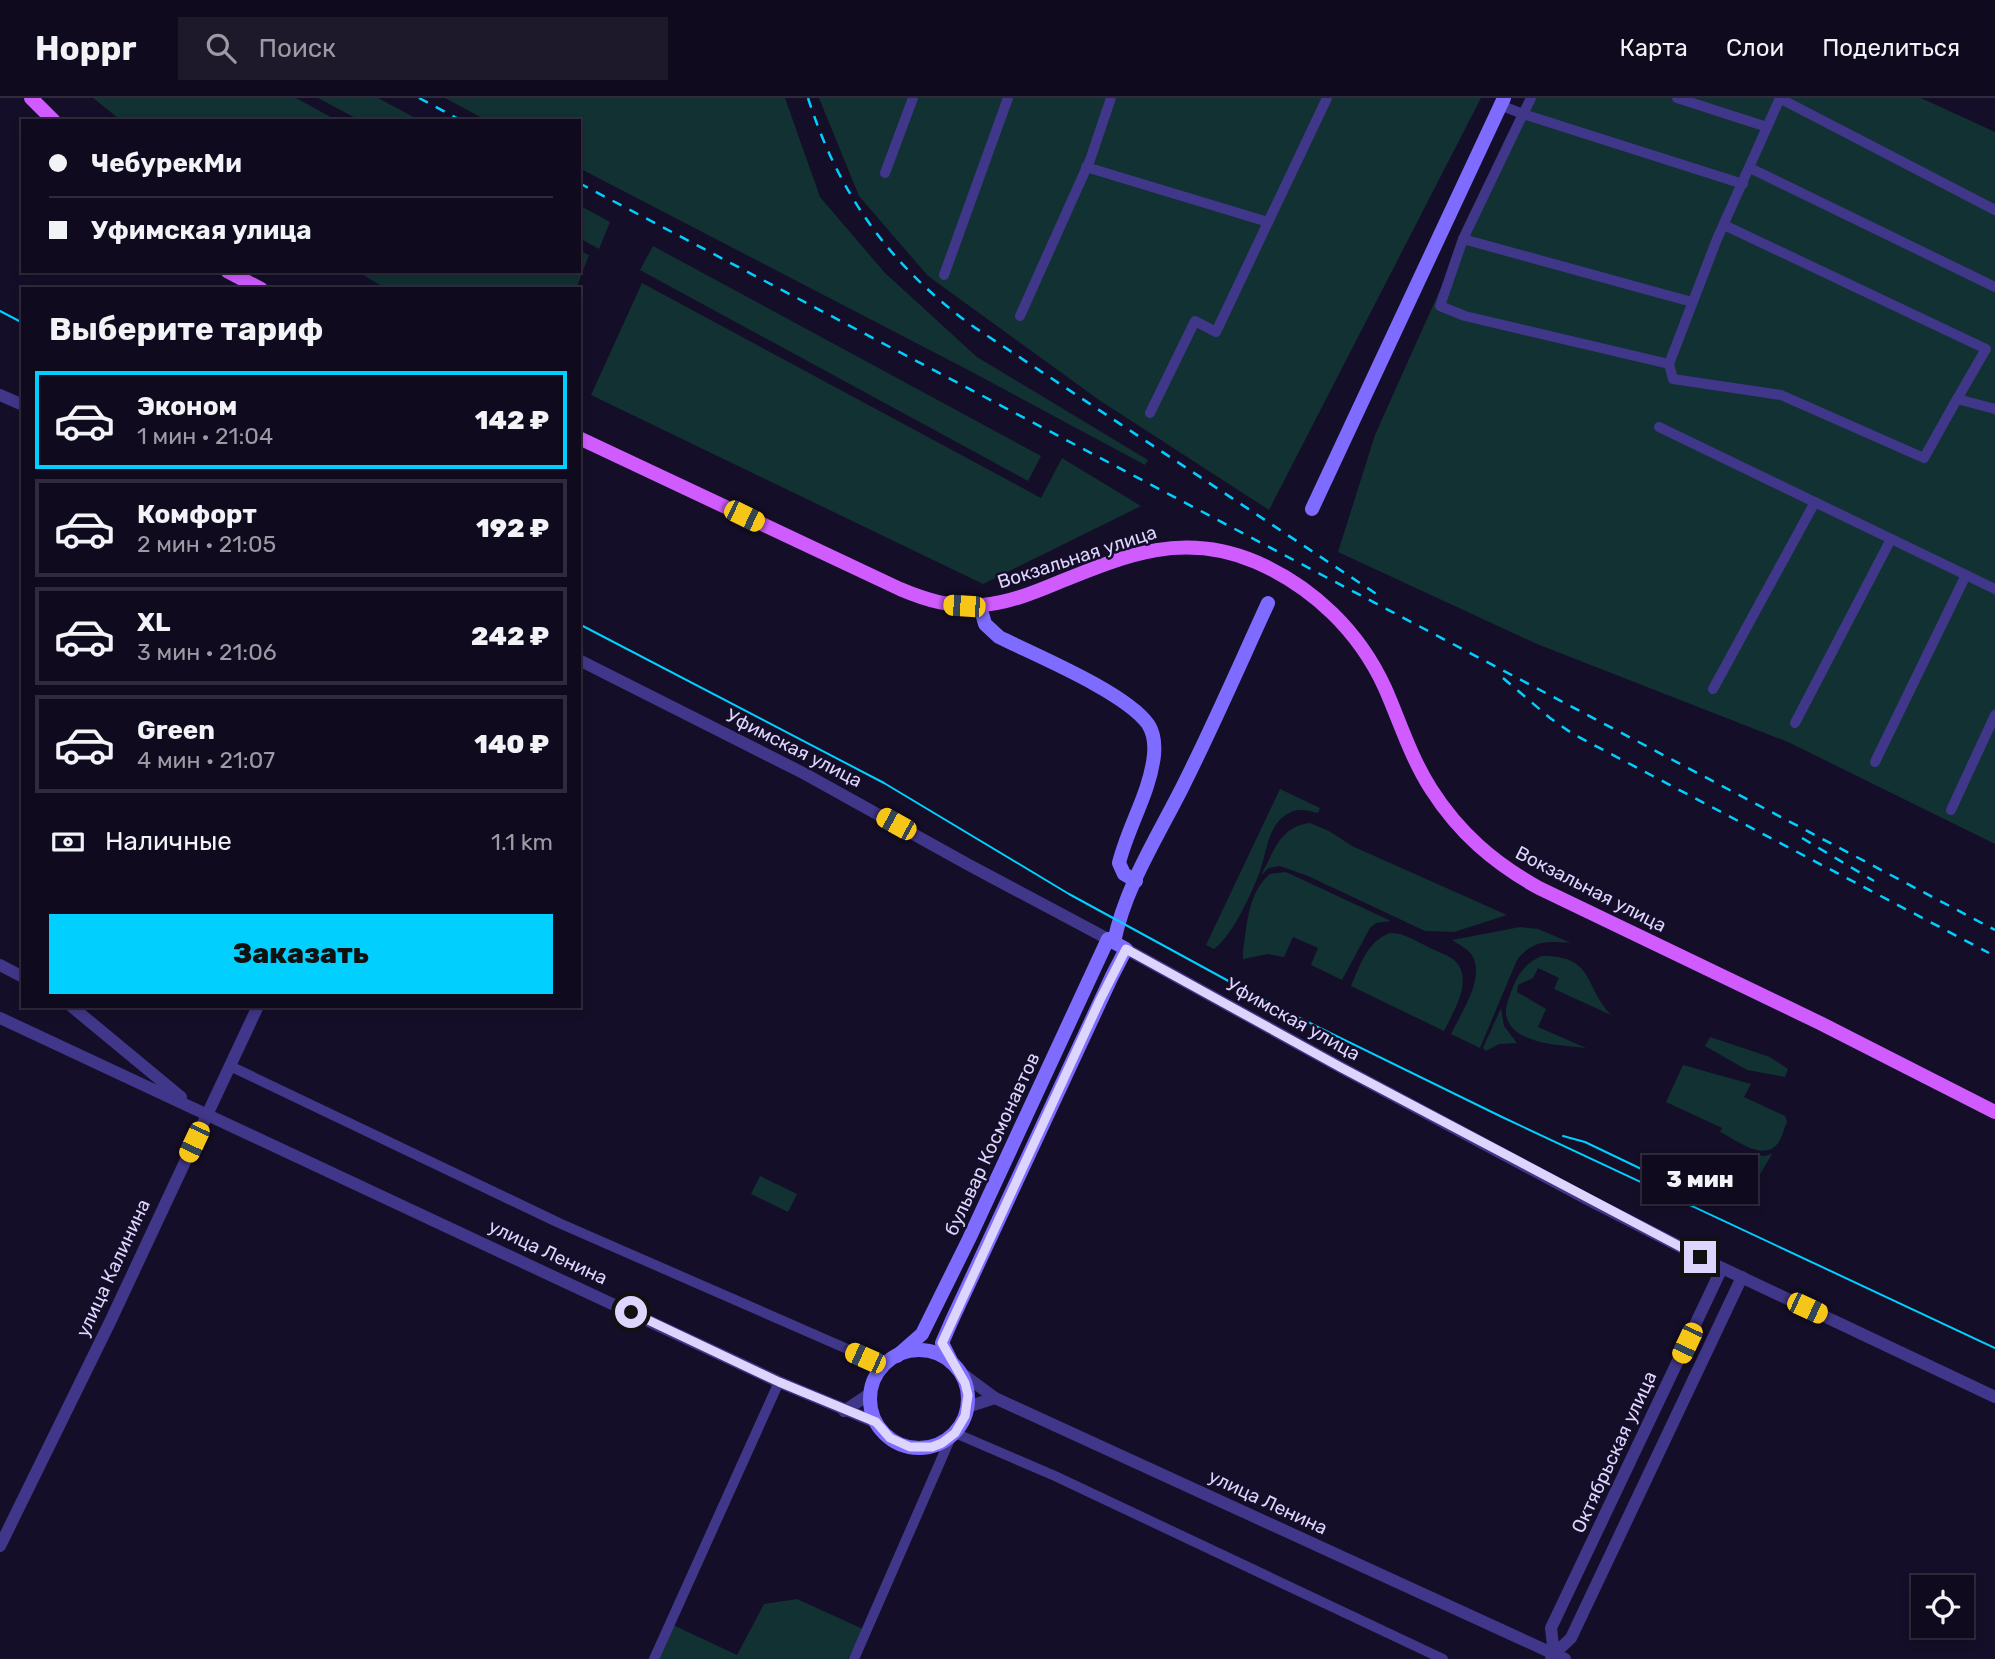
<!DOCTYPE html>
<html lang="ru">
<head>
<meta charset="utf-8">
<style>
  :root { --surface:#100a1e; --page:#1e182b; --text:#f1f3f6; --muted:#9c9aa4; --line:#302b3c; --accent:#01d0ff }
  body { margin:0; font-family:Rubik,sans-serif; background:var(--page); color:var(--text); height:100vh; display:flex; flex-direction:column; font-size:26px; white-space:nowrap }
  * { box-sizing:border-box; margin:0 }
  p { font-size:23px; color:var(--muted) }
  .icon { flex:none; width:38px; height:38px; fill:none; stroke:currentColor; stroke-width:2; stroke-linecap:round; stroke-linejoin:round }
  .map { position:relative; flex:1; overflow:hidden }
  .sheet { position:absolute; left:21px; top:189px; width:560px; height:721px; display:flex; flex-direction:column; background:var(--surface); border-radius:0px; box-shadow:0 4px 10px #0003,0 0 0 2px var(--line) }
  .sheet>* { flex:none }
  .top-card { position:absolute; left:21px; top:21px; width:560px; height:154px; border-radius:0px; box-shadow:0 4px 10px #0003,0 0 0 2px var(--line); display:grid; align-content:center; height:154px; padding:0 28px; background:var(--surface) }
  .controls { position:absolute; left:1911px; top:1477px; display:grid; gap:14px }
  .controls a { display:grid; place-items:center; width:63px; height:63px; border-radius:0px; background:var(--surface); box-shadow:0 4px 10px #0003,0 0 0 2px var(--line); font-size:35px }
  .end { position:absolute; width:32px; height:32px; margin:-16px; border:9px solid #ded5ff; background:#111; box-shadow:0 0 0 4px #111 }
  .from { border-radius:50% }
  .bubble { position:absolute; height:49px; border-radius:0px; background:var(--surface); box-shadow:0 4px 10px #0003,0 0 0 2px var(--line); font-size:23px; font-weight:800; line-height:49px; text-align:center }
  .car { position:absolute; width:21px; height:42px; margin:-21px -10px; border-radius:9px; box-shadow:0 0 5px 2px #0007; background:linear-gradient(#f5c518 24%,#345 0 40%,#f5c518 0 76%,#345 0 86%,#f5c518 0) }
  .top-card b { display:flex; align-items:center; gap:24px; height:66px; font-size:26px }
  .top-card b+b { border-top:2px solid var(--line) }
  .top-card i { width:18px; height:18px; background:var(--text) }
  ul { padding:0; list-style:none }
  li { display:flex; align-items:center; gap:21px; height:98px; margin:0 14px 10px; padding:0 14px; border:4px solid var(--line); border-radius:0px }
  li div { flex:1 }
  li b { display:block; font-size:26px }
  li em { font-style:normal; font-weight:800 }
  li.on { border-color:var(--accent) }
  li>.icon { width:63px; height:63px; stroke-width:1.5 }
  h2 { padding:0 28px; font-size:32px; line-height:84px }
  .pay { display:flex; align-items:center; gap:18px; height:77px; padding:0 28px; font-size:26px }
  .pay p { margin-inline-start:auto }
  .action { display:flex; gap:14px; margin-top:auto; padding:14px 28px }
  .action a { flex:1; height:80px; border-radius:0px; background:var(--accent); color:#111; font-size:28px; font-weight:800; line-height:80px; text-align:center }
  header { display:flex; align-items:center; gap:42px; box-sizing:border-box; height:98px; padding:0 35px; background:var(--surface); border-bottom:2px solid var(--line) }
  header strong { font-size:33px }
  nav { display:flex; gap:38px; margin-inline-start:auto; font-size:24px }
  .search { width:490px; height:63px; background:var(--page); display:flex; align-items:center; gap:18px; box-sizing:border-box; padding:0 24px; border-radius:0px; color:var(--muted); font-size:26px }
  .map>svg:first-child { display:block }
  .green { fill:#113132 }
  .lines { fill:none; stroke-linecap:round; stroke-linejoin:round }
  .minor { stroke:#41378a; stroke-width:10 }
  .tertiary { stroke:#41378a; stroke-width:12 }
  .secondary { stroke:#7d6cff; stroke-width:14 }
  .primary { stroke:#d05cff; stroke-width:14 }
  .tram { stroke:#01d0ff; stroke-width:2 }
  .rail { stroke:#01d0ff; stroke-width:2.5; stroke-dasharray:10 9; stroke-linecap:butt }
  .route { stroke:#ded5ff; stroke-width:9 }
  .labels { text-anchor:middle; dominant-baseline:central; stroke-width:5; stroke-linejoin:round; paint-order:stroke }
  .street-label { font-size:19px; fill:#ded5ff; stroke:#150e28 }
</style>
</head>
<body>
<header>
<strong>Hoppr</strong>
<div class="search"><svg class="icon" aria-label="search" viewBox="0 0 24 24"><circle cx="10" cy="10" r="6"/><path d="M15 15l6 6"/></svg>Поиск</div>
<nav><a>Карта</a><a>Слои</a><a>Поделиться</a></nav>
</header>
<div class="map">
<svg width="1995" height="1561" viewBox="0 0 1995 1561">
  <rect width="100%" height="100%" fill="#150e28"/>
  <g class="green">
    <polygon points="93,0 296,0 338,23 122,23"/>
    <polygon points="318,0 378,0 421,23 361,23"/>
    <polygon points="445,0 785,0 820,99 885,175 977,259 1148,362 1145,367 972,274 579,70 579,23 488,23"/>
    <polygon points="819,0 1481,0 1269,412 1099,302 928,178 859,98"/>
    <polygon points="1526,0 1921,0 1995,34 1995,746 1788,644 1537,546 1338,454 1375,337"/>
    <polygon points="579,107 610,124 599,151 579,140"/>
    <polygon points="653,148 1041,358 1028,383 640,172"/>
    <polygon points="579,152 589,157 576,191 387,191 356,173 579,173"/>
    <polygon points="642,185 1041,400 1062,360 1141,408 983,486 591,297"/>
    <path d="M1280,691L1320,710L1318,715C1309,713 1299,710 1291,714C1267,725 1267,755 1259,776C1250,798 1233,837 1214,851L1206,847Z"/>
    <path d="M1310,725L1329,733L1352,748L1507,817L1454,834L1425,833L1308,778L1280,768L1269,770L1261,777C1274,754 1280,728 1310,725Z"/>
    <path d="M1286,774L1391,823L1376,825L1370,830L1342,882L1311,867L1318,850L1293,839L1284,859L1268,856L1243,861V853C1247,827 1248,794 1270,776Z"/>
    <path d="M1520,829L1538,831L1571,845C1548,843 1532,842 1517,862L1480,950L1451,936C1461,915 1487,878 1471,856C1466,850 1458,846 1452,842Z"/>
    <path d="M1390,835C1405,835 1416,843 1430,850C1438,854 1448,857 1454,862C1475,881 1453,914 1444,933L1351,888C1360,868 1367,843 1390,835Z"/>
    <path d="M1542,858C1595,858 1583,887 1611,917L1554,891L1559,880L1538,870L1533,880L1518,887L1517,894L1546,911L1538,929L1586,950C1563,947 1510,947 1506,916C1505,908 1510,897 1513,889C1519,874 1527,864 1542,858Z"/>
    <polygon points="1501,910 1504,928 1517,945 1499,946 1486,953 1483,950"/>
    <polygon points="1710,939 1770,959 1788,971 1785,979 1747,972 1705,948"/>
    <path d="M1683,967L1751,986L1744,999L1785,1018L1787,1024C1784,1030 1782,1040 1778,1045C1764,1065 1735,1041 1720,1034L1722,1030L1666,1004Z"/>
    <polygon points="1746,1055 1764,1058 1772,1056 1759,1078 1753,1080 1737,1073"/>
    <polygon points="760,1078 797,1096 788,1114 751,1096"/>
    <polygon points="797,1501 863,1531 848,1561 658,1561 673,1527 737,1557 764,1506"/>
  </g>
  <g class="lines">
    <g class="minor">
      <polyline points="1677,0 1767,29"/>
      <polyline points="1779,0 1995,112"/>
      <polyline points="1500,7 1523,16 1531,0"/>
      <polyline points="1086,69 1268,124"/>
      <polyline points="1750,70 1995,189"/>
      <polyline points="885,75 913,0"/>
      <polyline points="1743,86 1523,16 1463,141 1440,208 1465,218 1669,266 1673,281 1781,297 1924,360 1957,301 1995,311"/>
      <polyline points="1724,127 1986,251 1957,301"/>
      <polyline points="1463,141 1692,204"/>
      <polyline points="944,177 1008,0"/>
      <polyline points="1020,218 1090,62 1111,0"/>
      <polyline points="1669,266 1717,141 1780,0"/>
      <polyline points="1150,315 1195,223 1216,234 1327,0"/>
      <polyline points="1659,329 1995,491"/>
      <polyline points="1713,591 1815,404"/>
      <polyline points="1795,625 1891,441"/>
      <polyline points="1875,664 1966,477"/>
      <polyline points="1951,712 1995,617"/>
      <polyline points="230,968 559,1125 884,1267"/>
      <polyline points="955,1335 1055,1378 1443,1561"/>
      <polyline points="654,1561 779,1284"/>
      <polyline points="854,1561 951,1339"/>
    </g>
    <g class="tertiary">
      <polyline points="0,297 23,307"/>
      <polyline points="579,562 805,676 969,767 1108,841"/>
      <polyline points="1126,851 1342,970 1587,1101 1722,1170 1995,1299"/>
      <polyline points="0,867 23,879"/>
      <polyline points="71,908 181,999"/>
      <polyline points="0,920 779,1284 875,1324"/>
      <polyline points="960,1274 995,1300 1565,1561"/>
      <polyline points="967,1309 995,1300"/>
      <polyline points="844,1313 871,1295"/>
      <polyline points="0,1448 110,1224 258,908"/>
      <polyline points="1554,1556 1551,1530 1722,1170"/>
      <polyline points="1551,1561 1554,1556 1571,1540 1742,1179"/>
    </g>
    <g class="secondary">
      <polyline points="1312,411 1504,0"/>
      <path d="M980,508L985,526L999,539C1035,557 1125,594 1148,626C1154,635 1155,646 1154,657C1150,695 1128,728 1119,765L1124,776L1136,783"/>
      <path d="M1114,844C1125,789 1158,738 1183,688C1213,628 1240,566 1268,505"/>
      <circle cx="919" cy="1301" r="49"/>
      <polyline points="897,1258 922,1236 969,1141 1108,841 1126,851 1112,878 952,1222 942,1245 952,1265"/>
    </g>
    <g class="primary">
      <polyline points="31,0 54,23"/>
      <polyline points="227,173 261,191"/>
      <path d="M579,340L900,491C926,502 952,510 982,507C1008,505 1033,495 1057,485C1126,457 1183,433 1256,464C1313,489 1359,533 1385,590C1400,624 1411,660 1431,691C1459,735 1494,765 1539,790L1820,925L1995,1014"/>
    </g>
    <g class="tram">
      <polyline points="0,213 23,225"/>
      <polyline points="579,526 884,685 1069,796 1267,904 1502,1019 1995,1250"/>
      <polyline points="1563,1038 1585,1044 1656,1078"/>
    </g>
    <g class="rail">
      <polyline points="419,0 462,23"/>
      <path d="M808,0C839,97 890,167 971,227L1378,497"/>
      <polyline points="579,85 1995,832"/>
      <polyline points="1503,580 1550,620 1573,636 1989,855"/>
      <polyline points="1802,740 1874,783"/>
    </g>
  </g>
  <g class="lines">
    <polyline class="route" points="631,1214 779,1284 876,1324 890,1340 910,1349 932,1349 942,1345 955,1335 965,1318 968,1297 965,1285 942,1245 1100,902 1126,851 1342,970 1700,1159"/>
  </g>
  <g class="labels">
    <g class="street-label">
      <text transform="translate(1077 459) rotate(-18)">Вокзальная улица</text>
      <text transform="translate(794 650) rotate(27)">Уфимская улица</text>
      <text transform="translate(1591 791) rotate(27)">Вокзальная улица</text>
      <text transform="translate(1293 921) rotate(29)">Уфимская улица</text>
      <text transform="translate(992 1046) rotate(-65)">бульвар Космонавтов</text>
      <text transform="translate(548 1154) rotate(25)">улица Ленина</text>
      <text transform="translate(113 1170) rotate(-65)">улица Калинина</text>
      <text transform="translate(1614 1354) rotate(-65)">Октябрьская улица</text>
      <text transform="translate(1268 1404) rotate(25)">улица Ленина</text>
    </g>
  </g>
</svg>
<div class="controls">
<a><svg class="icon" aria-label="locate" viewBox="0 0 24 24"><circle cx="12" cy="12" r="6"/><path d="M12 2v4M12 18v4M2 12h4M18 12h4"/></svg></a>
</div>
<i class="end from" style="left:631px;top:1214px"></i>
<i class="end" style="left:1700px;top:1159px"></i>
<div class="bubble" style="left:1642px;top:1057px;width:116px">3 мин</div>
<i class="car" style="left:744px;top:418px;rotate:116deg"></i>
<i class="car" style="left:964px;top:508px;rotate:274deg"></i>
<i class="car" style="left:896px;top:726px;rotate:299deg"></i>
<i class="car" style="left:194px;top:1044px;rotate:205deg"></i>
<i class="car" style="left:1807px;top:1210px;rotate:115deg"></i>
<i class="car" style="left:1687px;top:1245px;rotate:205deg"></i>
<i class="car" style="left:865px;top:1260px;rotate:294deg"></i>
<div class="top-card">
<b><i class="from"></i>ЧебурекМи</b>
<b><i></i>Уфимская улица</b>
</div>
<section class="sheet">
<h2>Выберите тариф</h2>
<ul>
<li class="on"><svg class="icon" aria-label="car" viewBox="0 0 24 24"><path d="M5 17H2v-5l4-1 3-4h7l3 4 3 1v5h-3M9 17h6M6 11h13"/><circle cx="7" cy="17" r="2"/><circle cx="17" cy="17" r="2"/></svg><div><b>Эконом</b><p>1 мин · 21:04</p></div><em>142 ₽</em></li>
<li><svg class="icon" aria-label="car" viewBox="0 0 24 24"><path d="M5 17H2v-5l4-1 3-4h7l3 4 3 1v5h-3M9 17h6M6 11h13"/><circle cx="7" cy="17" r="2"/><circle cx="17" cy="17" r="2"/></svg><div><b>Комфорт</b><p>2 мин · 21:05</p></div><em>192 ₽</em></li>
<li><svg class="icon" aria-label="car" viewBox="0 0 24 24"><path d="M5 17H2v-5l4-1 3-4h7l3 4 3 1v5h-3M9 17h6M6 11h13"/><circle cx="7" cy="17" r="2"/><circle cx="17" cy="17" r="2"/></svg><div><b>XL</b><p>3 мин · 21:06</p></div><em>242 ₽</em></li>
<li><svg class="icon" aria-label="car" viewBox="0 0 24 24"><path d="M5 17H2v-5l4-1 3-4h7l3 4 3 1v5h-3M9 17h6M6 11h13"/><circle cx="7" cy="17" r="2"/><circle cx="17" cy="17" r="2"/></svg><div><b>Green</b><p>4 мин · 21:07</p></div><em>140 ₽</em></li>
</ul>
<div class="pay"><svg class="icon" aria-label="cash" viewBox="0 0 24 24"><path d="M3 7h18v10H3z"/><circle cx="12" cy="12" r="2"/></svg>Наличные<p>1.1 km</p></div>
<div class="action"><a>Заказать</a></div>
</section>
</div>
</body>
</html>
